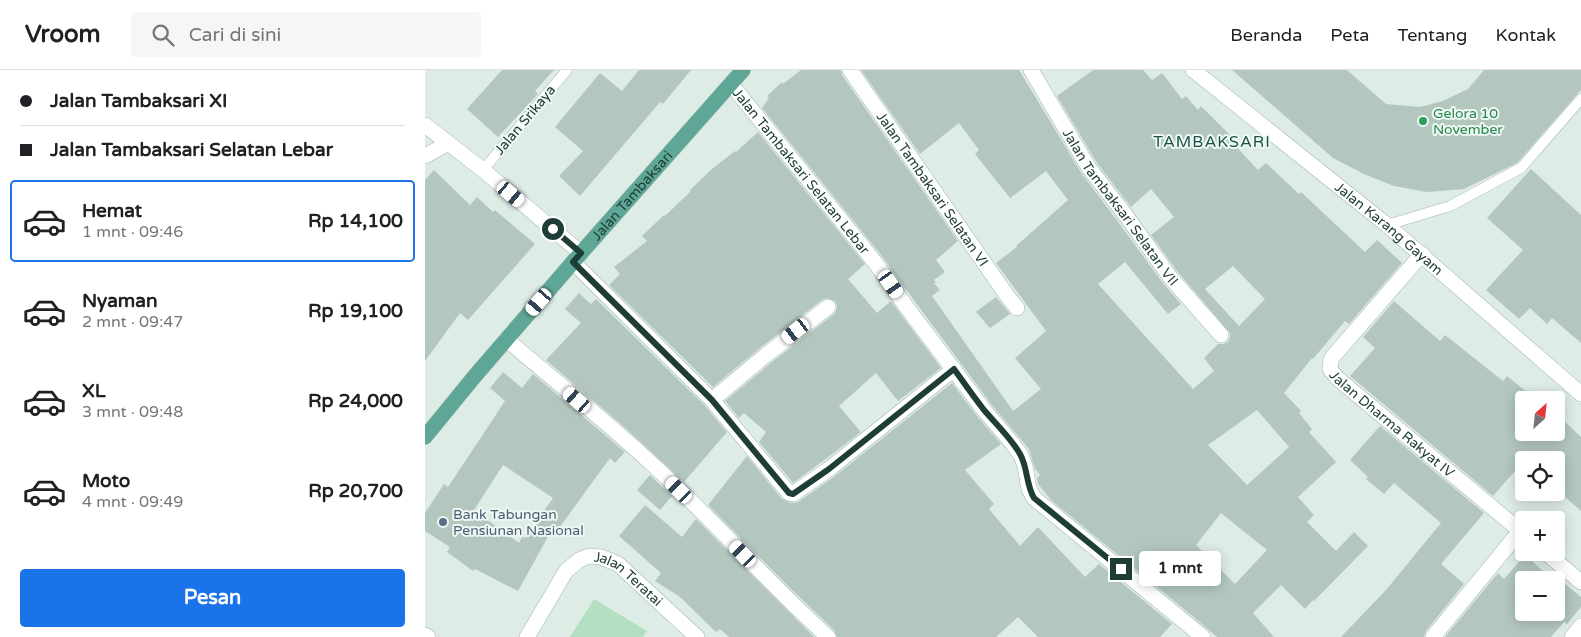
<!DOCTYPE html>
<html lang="id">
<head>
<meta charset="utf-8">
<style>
  :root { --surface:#fff; --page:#f6f6f6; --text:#202124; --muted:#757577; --line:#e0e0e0; --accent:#1a73e8 }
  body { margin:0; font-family:"Varela Round",sans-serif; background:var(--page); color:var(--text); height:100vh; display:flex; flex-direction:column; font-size:19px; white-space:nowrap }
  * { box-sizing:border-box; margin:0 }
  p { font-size:16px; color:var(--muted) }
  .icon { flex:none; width:28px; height:28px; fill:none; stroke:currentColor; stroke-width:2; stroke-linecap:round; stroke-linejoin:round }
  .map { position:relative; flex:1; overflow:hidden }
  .drawer { display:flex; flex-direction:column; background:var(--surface); width:425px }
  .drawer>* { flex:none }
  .banner { display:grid; align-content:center; height:110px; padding:0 20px; background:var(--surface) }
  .needle { width:32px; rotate:27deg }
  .tools { position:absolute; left:1090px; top:321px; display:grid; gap:10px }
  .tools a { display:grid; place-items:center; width:50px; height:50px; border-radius:5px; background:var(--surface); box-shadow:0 2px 12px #0003; font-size:25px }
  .end { position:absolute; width:22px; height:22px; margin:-11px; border:6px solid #1e3d36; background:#fff; box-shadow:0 0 0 2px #fff }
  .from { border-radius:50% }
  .bubble { position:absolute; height:35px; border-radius:5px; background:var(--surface); box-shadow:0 2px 12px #0003; font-size:16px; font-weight:800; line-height:35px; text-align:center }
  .car { position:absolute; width:15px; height:30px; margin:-15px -8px; border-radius:6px; box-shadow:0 0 4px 1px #0007; background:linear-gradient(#fff 24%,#345 0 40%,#fff 0 76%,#345 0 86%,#fff 0) }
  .banner b { display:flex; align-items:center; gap:18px; height:48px; font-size:19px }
  .banner b+b { border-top:1px solid var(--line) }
  .banner i { width:12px; height:12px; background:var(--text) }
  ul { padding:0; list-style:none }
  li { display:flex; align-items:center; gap:15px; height:82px; margin:0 10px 8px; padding:0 10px; border:2px solid transparent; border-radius:5px }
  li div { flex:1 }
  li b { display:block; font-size:19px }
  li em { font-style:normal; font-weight:800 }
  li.active { border-color:var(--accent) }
  li>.icon { width:45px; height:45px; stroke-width:1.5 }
  .primary-button { display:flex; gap:10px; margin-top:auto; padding:10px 20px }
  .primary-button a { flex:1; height:58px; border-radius:5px; background:var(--accent); color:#fff; font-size:20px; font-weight:800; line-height:58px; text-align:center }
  header { display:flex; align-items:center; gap:30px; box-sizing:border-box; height:70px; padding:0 25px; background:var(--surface); border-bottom:1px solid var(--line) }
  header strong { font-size:24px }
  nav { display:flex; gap:28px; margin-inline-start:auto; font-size:18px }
  .search { width:350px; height:45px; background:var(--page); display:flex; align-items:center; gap:12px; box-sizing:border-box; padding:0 18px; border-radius:5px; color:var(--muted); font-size:19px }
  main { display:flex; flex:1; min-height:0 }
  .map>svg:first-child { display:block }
  .pitch { fill:#b4e0c1 }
  .building { fill:#b3c7bf; fill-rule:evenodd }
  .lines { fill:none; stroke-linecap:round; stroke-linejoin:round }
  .service-casing { stroke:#a1b4ae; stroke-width:11 }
  .minor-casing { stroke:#a1b4ae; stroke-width:16 }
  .primary-casing { stroke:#c0c9c7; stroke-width:16 }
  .service { stroke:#fff; stroke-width:10 }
  .minor { stroke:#fff; stroke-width:15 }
  .primary { stroke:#5ea696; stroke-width:15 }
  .route { stroke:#1e3d36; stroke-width:6 }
  .leisure-dot { fill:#2e9e5b; stroke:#eff8f4; stroke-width:2 }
  .service-dot { fill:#5c6f8a; stroke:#eff8f4; stroke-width:2 }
  .labels { text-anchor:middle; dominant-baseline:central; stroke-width:4; stroke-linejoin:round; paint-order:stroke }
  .leisure-label { font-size:14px; fill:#27864d; stroke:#eff8f4; text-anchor:start }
  .street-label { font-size:14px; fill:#1e3d36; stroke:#eff8f4 }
  .service-label { font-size:14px; fill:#4e5e75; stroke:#eff8f4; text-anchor:start }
  .quarter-label { font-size:16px; letter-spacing:1px; fill:#185145; stroke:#eff8f4 }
</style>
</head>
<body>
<header>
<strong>Vroom</strong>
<div class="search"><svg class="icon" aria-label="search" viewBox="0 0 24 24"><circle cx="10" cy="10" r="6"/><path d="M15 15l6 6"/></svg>Cari di sini</div>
<nav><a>Beranda</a><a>Peta</a><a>Tentang</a><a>Kontak</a></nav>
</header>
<main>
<section class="drawer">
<div class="banner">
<b><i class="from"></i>Jalan Tambaksari XI</b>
<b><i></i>Jalan Tambaksari Selatan Lebar</b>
</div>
<ul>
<li class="active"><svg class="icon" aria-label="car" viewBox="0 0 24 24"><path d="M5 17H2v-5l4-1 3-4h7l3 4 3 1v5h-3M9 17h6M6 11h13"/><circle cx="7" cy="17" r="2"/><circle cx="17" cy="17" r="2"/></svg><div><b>Hemat</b><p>1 mnt · 09:46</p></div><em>Rp 14,100</em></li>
<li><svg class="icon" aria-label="car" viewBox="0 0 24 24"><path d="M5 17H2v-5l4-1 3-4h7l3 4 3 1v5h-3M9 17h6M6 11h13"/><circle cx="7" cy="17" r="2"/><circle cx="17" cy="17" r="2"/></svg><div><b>Nyaman</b><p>2 mnt · 09:47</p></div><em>Rp 19,100</em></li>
<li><svg class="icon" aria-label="car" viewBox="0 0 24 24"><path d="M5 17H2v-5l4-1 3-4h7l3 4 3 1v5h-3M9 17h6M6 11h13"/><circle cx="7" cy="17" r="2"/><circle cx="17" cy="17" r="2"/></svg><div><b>XL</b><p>3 mnt · 09:48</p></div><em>Rp 24,000</em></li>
<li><svg class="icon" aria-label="car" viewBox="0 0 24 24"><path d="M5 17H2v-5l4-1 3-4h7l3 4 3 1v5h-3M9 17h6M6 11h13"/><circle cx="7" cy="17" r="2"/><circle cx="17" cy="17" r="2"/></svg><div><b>Moto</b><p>4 mnt · 09:49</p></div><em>Rp 20,700</em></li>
</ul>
<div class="primary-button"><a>Pesan</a></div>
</section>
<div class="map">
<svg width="1156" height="567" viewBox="0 0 1156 567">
  <rect width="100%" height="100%" fill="#deece6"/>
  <polygon class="pitch" points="169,529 222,561 218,567 145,567"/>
  <g class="building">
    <polygon points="77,0 129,0 110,21 113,24 73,67 42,39"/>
    <polygon points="214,0 266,0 238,34 235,32 155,126 134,106 158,81 130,57 175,3 197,21"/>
    <path d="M376,0H416L417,5L533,171L511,190L520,202L509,210L511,212L509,213L515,220L507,226L588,341L616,319L590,288L621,261L571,193L592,177L591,176L643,130L621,101L585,128L550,84L554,80L534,53L495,84L436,0H594L657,104L694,153L737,212L756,234L743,244L700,192L673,214L768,319L789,301L779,288L793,274H798L803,272L805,268V263L752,201L726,165L749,147L726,119L706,137L672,93L632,26L668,0H718L727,10L737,3L757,29L761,26L773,40L776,36L806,66L803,68L833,100L841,93L874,124L876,122L940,182L952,170L977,193L924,254L920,251L888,289L887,288L859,323L876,341L874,343L887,359L884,362L911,392L873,427L889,445L882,452L911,481L929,462L943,476L889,531L888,530L880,539L856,515L828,543L849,567H792L765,544L627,431L613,414L612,408L615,405L610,399L604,379L566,334L488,229L456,185L337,38L344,28L342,26L357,12L358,14ZM808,196L840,229L814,256L780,219ZM832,340L864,377L822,415L783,375ZM796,443L842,480L810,514L771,475Z"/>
    <polygon points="807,0 922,0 961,34 995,37 1018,31 1043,19 1059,0 1156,0 1156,20 1092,93 1039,119 1002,122 969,116 939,104 908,88"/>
    <polygon points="333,62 440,194 423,209 452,243 466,231 516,298 473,331 451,303 414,336 436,362 398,391 368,413 334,372 341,362 319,343 314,348 300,331 347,292 409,244 411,241 412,236 410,231 402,228 397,230 335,278 288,317 184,215 195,204 189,197 222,171 217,166 239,145 240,146 266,121 265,120 287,99 310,81 311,82"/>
    <polygon points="1106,99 1156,145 1156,273 1127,248 1122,254 1105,238 1094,249 1061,220 1098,180 1062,148"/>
    <polygon points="9,100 45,135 52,127 68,142 70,140 110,174 43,250 35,243 0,291 0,110"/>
    <polygon points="154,223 166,234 171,229 280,336 302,362 259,412 198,356 121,290 156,253 140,239"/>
    <polygon points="571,227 585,244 565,258 551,242"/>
    <polygon points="969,231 1015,271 1020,265 1078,311 1082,306 1103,323 1105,320 1116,330 1099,330 1099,362 1131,362 1131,343 1156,367 1156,441 1131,419 1131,390 1099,390 1099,394 1097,393 1068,426 925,306 950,278 938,267"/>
    <path d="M78,302L97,318L108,304L200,382L190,393L185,388L129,465L125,463L93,521L50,499L48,501L22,482L25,477L0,461V443L19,414L23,417L80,331L65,318ZM78,395L128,428L100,468L97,467L94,473L49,440Z"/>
    <polygon points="527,313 552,346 576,374 540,400 569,434 564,439 595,476 613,457 660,507 674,494 747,554 735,567 613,567 593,547 571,567 412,567 409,560 365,518 283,435 322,386 357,429 366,433 373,432 410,406"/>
    <polygon points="955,356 1059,443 1016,494 1039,514 1001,561 999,567 916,567 961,520 1016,453 969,413 959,424 941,409 943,407 925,390"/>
    <polygon points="225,405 247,426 235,440 212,420"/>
    <polygon points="220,435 257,467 271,449 389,567 304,567 295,559 291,562 255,527 230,511 236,503 194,466"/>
    <polygon points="1100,485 1128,510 1099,510 1099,542 1131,542 1131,510 1129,510 1132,507 1156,527 1156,537 1142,554 1139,552 1126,567 1020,567 1073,503 1079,509"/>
  </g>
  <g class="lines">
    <g class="service-casing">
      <g id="service">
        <polyline points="58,100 142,0"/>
        <polyline points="962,155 1025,136 1096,98 1156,29"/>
      </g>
    </g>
    <g class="minor-casing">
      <g id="minor">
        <path id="s1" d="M425,0L583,227L592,238"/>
        <path id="s2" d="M606,0L664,98L702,147L745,207L796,265"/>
        <path id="s3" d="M768,0L962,155L1156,324"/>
        <path id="s4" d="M306,14L449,191L480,235L559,340L587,373L596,385L600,396L604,419L609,428L778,567"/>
        <polyline points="0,55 58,100 156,183"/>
        <polyline points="0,86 22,74"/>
        <path id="s5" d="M997,184L911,283L906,289L905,299L912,308L1099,464"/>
        <polyline points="148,192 287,330 364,423 368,424 404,399 529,299"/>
        <path d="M81,269C130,311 181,351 228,395C289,450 342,512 403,567"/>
        <polyline points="287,330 341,285 403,237"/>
        <polyline points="1120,482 1156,512"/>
        <polyline points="0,565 3,567"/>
        <path id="s6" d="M102,567L141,501L154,490L164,486L176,487L193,494L272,567"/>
        <polyline points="1008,567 1095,461"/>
        <polyline points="1147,567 1156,556"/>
      </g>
    </g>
    <g class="primary-casing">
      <g id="primary">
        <path id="s7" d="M0,367L49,307L148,192L318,0"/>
      </g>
    </g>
    <use href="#service" class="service"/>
    <use href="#minor" class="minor"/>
    <use href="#primary" class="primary"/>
  </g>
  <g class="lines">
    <path class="route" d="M128,159L156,183L148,192L287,330L364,423L368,424L404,399L529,299C539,313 548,326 559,340C571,354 586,368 595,384C603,398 601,415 609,428L696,499"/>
  </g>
  <circle class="leisure-dot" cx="998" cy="51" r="5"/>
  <circle class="service-dot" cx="18" cy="452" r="5"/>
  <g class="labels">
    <g class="leisure-label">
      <text x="1008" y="43">Gelora 10<tspan x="1008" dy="16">November</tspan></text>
    </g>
    <g class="street-label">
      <text transform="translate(100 50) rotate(-50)">Jalan Srikaya</text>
      <text stroke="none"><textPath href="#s4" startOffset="112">Jalan Tambaksari Selatan Lebar</textPath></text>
      <text stroke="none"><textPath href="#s1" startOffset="145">Jalan Tambaksari Selatan VI</textPath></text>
      <text stroke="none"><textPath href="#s7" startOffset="318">Jalan Tambaksari</textPath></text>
      <text stroke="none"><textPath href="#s2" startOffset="164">Jalan Tambaksari Selatan VII</textPath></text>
      <text stroke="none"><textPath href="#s3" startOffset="252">Jalan Karang Gayam</textPath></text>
      <text stroke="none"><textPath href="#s5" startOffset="232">Jalan Dharma Rakyat IV</textPath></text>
      <text stroke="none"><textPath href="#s6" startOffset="151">Jalan Teratai</textPath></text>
    </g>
    <g class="service-label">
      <text x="28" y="444">Bank Tabungan<tspan x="28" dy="16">Pensiunan Nasional</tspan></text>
    </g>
    <g class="quarter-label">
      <text x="787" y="72">TAMBAKSARI</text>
    </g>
  </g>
</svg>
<div class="tools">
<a><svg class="needle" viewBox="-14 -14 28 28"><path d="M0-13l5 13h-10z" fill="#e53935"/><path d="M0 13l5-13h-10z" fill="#757577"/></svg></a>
<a><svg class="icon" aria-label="locate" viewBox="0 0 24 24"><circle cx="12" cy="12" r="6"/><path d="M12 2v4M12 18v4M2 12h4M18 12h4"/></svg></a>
<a>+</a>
<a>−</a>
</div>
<i class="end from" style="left:128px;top:159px"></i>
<i class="end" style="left:696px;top:499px"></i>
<div class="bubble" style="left:714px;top:481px;width:82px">1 mnt</div>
<i class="car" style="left:86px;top:124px;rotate:130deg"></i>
<i class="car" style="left:466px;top:214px;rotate:145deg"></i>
<i class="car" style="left:114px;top:232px;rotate:221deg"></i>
<i class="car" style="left:371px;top:261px;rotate:232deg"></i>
<i class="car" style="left:152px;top:330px;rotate:311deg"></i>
<i class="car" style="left:254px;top:420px;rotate:315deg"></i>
<i class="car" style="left:318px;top:484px;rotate:316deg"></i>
</div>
</main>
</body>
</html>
